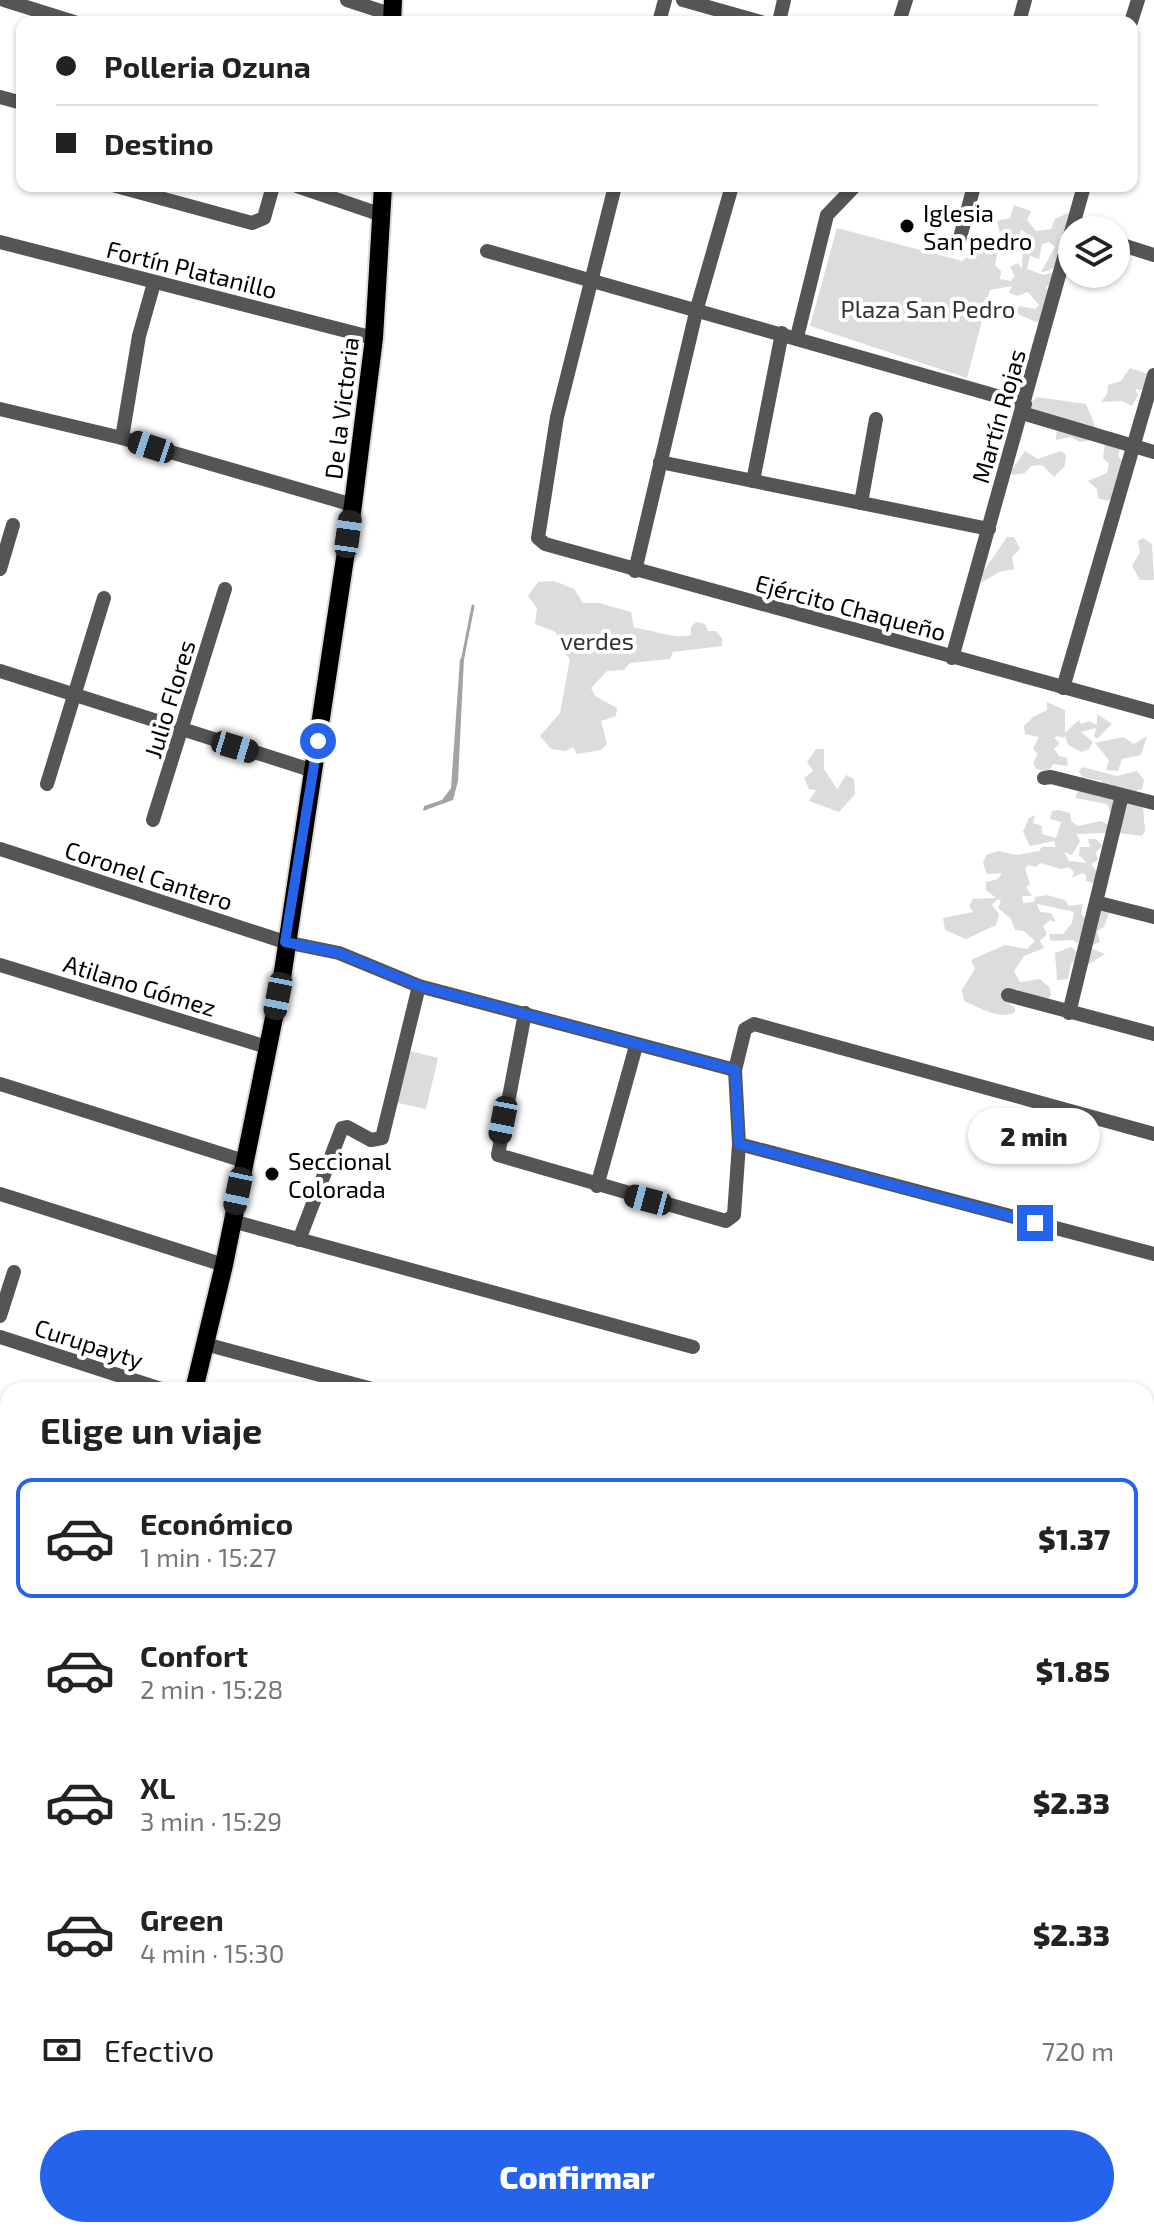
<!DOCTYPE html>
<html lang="es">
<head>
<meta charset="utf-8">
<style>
  :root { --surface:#fff; --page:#f6f6f6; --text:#222; --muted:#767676; --line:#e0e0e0; --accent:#2563eb }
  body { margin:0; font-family:"Exo 2",sans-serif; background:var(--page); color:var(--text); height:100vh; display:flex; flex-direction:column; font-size:30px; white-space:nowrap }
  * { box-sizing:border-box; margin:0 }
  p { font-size:26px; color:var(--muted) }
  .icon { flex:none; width:44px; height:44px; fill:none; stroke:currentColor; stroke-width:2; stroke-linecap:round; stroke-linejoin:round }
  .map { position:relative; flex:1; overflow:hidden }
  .panel { position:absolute; left:0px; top:1382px; width:1154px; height:856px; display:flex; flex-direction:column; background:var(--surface); border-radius:24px 24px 0 0; box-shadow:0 2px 6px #0004 }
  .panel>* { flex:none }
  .banner { position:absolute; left:16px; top:16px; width:1122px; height:176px; border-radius:16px; box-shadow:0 2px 6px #0004; display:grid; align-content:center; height:176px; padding:0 40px; background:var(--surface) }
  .controls { position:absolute; left:1058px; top:216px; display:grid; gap:16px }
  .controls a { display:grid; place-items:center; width:72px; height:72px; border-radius:50%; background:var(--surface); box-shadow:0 2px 6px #0004; font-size:40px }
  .end { position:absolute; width:36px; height:36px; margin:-18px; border:10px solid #2563eb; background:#fff; box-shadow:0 0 0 4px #fff }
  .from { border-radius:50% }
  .bubble { position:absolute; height:56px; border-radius:28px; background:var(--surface); box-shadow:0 2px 6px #0004; font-size:26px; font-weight:800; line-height:56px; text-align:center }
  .car { position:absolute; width:24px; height:48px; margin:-24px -12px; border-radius:10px; box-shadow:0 0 6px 2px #0007; background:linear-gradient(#222 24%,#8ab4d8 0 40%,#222 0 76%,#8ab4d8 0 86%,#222 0) }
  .banner b { display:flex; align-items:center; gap:28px; height:76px; font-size:30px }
  .banner b+b { border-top:2px solid var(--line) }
  .banner i { width:20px; height:20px; background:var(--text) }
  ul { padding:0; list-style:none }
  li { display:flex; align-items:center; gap:24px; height:120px; margin:0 16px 12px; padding:0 24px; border:4px solid transparent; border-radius:16px }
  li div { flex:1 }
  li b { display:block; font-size:30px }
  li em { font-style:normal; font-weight:800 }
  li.current { border-color:var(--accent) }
  li>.icon { width:72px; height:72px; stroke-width:1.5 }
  h2 { padding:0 40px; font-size:36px; line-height:96px }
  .pay { display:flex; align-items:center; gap:20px; height:88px; padding:0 40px; font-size:30px }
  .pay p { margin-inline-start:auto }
  .primary-button { display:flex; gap:16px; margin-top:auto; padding:16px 40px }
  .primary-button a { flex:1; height:92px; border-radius:48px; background:var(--accent); color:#fff; font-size:32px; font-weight:800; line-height:92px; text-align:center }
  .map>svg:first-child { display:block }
  .green { fill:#dcdcdc }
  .water { fill:#a3a3a3 }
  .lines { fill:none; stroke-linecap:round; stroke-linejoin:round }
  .stream { stroke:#a3a3a3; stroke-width:3 }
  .major-casing { stroke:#dbdbdb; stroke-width:22 }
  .minor { stroke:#555; stroke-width:14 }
  .major { stroke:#000; stroke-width:18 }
  .route { stroke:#2563eb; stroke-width:10 }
  .poi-dot { fill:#000; stroke:#fff; stroke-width:3 }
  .labels { text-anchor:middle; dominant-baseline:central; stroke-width:8; stroke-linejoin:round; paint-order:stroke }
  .poi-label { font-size:24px; fill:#000; stroke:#fff; text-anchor:start }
  .street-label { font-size:24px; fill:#000; stroke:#fff }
  .park-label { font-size:24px; fill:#333; stroke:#fff }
</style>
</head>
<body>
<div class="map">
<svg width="1154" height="2238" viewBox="0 0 1154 2238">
  <rect width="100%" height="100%" fill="#fff"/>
  <g class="green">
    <path d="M1014,205L1031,211L1027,220L1036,231L1051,229L1055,219L1070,212L1078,216L1060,237L1071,243C1063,257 1058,271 1041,272L1055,247L1049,242L1042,244L1039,259L1030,256L1027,269L1044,275L1059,271L1057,280L1046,287L1051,294L1039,323L1017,314L1019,306L1035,309L1039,305L1028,292L1017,296L1009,293L1012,286L990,290L967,378L810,326L837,228L962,261L991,238L999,246L995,265L1001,271L1000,279L1011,281L1015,276L1010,267L1018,263L1022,269L1023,241L1028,234L1021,230L1018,237L999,231L997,221L1010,218Z"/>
    <polygon points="1130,368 1151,375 1142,390 1135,389 1138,395 1132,406 1122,401 1101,402 1107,394 1108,385 1121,381"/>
    <polygon points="1037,397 1086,404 1095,426 1091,440 1080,442 1071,437 1056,440 1057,422 1029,415 1028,405"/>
    <polygon points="1105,443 1120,449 1118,456 1125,465 1113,498 1107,501 1098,498 1097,489 1088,481 1107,473 1109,464 1103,458"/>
    <polygon points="1025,451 1038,459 1061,451 1066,455 1065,466 1054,477 1042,465 1031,466 1025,473 1012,475 1011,471"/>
    <polygon points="1007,537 1014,537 1020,549 1012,557 1014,569 999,572 981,583 983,572"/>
    <polygon points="1143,538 1152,544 1154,580 1140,580 1132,566 1140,552 1138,541"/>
    <path d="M554,581L574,589L583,603H599L631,612L634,628C650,629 677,640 691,635V627L696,622L705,624L708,631H716L722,638V646L673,652L670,659L630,663L624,670L607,671L591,688L595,696L617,708L616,716L601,721L607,744L601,750L577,754L573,747L566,751L551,749L540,736L560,713L570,659L560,647L556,632L535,624L537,608L528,596L538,582Z"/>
    <polygon points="1047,702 1065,710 1065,733 1079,720 1081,724 1089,721 1097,725 1097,714 1112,724 1098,738 1094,737 1096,728 1081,732 1093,742 1089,749 1081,752 1068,745 1065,735 1064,738 1057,736 1054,738 1060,743 1054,749 1059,756 1067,758 1068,766 1053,764 1049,771 1036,769 1033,763 1038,754 1033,749 1039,737 1025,734 1024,726 1033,717 1047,710"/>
    <polygon points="1147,736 1141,755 1122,759 1118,771 1106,770 1109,760 1095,743 1123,737 1134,744"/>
    <polygon points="816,749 824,749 824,769 837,789 846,775 854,779 855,794 839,812 809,801 816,790 809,789 804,778 813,771 807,762"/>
    <polygon points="1082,767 1117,776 1137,771 1144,780 1142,789 1135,791 1102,785 1102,781 1082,777 1079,771"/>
    <polygon points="1078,791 1143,807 1145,831 1142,836 1119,833 1107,804 1075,798"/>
    <path d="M1059,810L1070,813L1071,821L1078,826L1101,821L1109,825L1107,833L1076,834L1080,841L1072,855L1064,852L1069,861L1087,863L1079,855L1080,847H1090L1088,839H1096L1103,846L1096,852L1098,860L1091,864L1098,873L1096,884L1086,881V875L1082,873L1072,878L1074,872L1069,867L1061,869L1040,863L1036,867L1028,865L1025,868L1030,884L1026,887L1032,896H1022L1023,903L1034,902L1035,897L1047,895L1065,900L1069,906L1083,904L1081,914L1086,919L1094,908L1109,913L1104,927L1097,931L1100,942L1088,947L1082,933L1078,943L1072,940L1051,941L1049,934H1063L1072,923L1074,912L1037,904L1040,912L1051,913L1056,922L1050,920L1043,926L1047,934L1040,941L1044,948L1024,956L1014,971L1020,982L1040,979L1050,988L1051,996L1048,999L1018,993V989L1006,992V1000L1015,1008V1012C1002,1021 978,1007 964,1001L962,990L975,969L971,960L1005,945L1027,949L1035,941L1024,931L1015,930L1011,919L998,908L1001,901L998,899L992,905L999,914L996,925L966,939L945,930L943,918L973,912L969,906L973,899L996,898L986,890V882L998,879L1002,873L987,874L983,863L986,855L998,851L1016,855L1039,851L1042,847H1056L1054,841L1030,846L1023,832L1029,818L1035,815L1033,823L1042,826V834L1056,838L1061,822L1050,819L1052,811Z"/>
    <polygon points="1071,947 1078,953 1090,948 1105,954 1089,964 1078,959 1071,963 1068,979 1057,980 1055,953"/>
    <polygon points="406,1050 438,1058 426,1109 394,1102"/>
  </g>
  <polygon class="water" points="464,658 458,781 453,800 423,811 424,806 442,800 451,788 460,659"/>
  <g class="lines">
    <polyline class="stream" points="462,662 473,606"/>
    <g class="major-casing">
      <g id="major">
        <polyline points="392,22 393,0"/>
        <polyline points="194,1390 224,1265 282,978 353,505 374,338 383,186"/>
        <polyline points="0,1862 8,1846"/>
      </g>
    </g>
    <g class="minor">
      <polyline points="4,0 74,22"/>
      <polyline points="347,0 393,15"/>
      <polyline points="683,0 761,22"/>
      <polyline points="659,22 665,0"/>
      <polyline points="779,22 784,0"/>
      <polyline points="899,22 906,0"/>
      <polyline points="1019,22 1025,0"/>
      <polyline points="1131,22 1138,0"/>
      <polyline points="0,97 22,103"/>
      <polyline points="116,186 252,223 264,218 273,186"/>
      <polyline points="297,186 382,215"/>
      <polyline points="615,186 557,417 538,538 545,544 1154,712"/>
      <polyline points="0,242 374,338"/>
      <polyline points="1116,243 1154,255"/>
      <polyline points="958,245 974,186"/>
      <polyline points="487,251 1025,404"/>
      <polyline points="797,337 827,215 855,186"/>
      <polyline points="0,409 122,438 353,505"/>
      <polyline points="1022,413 1154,452"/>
      <polyline points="122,438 139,336 154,283"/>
      <polyline points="660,462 989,529"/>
      <polyline points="753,481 782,333"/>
      <polyline points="861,503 876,419"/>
      <polyline points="0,569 13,525"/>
      <polyline points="635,571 697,308 732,186"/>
      <polyline points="952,658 1084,186"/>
      <polyline points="0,671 314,771"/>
      <polyline points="1063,688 1154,375"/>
      <polyline points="1044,778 1051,777 1154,803"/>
      <polyline points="47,784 104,598"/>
      <polyline points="153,820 225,589"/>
      <polyline points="0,849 285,942 339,953 419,986 735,1070"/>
      <polyline points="1099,903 1154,917"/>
      <polyline points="0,965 267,1047"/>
      <polyline points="1008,995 1154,1034"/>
      <polyline points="525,1013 498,1155 726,1221 734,1215 739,1144 735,1070 745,1029 754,1024 1154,1134"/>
      <polyline points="1069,1013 1122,795"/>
      <polyline points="0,1084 244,1161"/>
      <polyline points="739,1144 1154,1254"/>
      <polyline points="597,1186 636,1046"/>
      <polyline points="0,1194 224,1265"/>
      <polyline points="232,1221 693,1347"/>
      <polyline points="299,1240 342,1128 347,1127 371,1140 382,1138 419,986"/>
      <polyline points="0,1316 14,1272"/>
      <polyline points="0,1337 164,1390"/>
      <polyline points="205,1344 376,1390"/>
      <polyline points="0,1483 8,1486"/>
      <polyline points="0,1516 8,1527"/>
      <polyline points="0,1659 8,1662"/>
      <polyline points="1146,1733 1154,1735"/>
      <polyline points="0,1769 8,1772"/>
      <polyline points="1146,1845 1154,1847"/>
      <polyline points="1146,1955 1154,1957"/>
      <polyline points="0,2062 8,2065"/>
      <polyline points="0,2203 8,2206"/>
      <polyline points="89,2230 116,2238"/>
      <polyline points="520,2230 545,2238"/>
      <polyline points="224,2238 227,2230"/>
      <polyline points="341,2238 344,2230"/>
      <polyline points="455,2238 458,2230"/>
      <polyline points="577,2238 580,2230"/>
      <polyline points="658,2238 661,2230"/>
    </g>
    <use href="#major" class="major"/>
  </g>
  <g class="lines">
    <polyline class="route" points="318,741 285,942 339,953 419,986 735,1070 739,1144 1035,1223"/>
  </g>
  <g class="poi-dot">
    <circle cx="907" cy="226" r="8"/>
    <circle cx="272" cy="1174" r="8"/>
  </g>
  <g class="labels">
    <g class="poi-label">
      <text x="923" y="212">Iglesia<tspan x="923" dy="28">San pedro</tspan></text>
      <text x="288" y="1160">Seccional<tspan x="288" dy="28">Colorada</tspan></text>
    </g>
    <g class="street-label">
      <text transform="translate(192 269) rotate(14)">Fortín Platanillo</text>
      <text transform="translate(341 408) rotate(-83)">De la Victoria</text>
      <text transform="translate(998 416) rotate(-74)">Martín Rojas</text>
      <text transform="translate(851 607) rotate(15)">Ejército Chaqueño</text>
      <text transform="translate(169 699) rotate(-73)">Julio Flores</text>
      <text transform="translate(149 875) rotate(18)">Coronel Cantero</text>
      <text transform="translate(140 985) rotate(17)">Atilano Gómez</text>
      <text transform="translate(89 1343) rotate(18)">Curupayty</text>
    </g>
    <g class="park-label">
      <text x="928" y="308">Plaza San Pedro</text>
      <text x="597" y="640">verdes</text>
    </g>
  </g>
</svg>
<div class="controls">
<a><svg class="icon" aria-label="layers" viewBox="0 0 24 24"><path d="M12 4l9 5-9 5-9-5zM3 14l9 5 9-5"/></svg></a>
</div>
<i class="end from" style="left:318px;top:741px"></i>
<i class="end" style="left:1035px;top:1223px"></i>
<div class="bubble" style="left:968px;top:1108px;width:132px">2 min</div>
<i class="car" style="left:151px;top:447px;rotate:288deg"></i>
<i class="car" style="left:348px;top:534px;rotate:8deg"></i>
<i class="car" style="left:235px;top:747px;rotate:107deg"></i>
<i class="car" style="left:278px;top:996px;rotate:191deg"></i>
<i class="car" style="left:503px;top:1120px;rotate:191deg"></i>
<i class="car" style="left:238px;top:1191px;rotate:192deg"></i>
<i class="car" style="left:648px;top:1200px;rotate:285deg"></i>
<div class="banner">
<b><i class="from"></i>Polleria Ozuna</b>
<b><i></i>Destino</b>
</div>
<section class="panel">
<h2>Elige un viaje</h2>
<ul>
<li class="current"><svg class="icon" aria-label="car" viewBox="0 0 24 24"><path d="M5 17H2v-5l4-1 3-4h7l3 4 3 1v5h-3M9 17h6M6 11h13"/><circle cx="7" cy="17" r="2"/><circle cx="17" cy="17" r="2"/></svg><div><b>Económico</b><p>1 min · 15:27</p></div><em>$1.37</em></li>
<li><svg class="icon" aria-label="car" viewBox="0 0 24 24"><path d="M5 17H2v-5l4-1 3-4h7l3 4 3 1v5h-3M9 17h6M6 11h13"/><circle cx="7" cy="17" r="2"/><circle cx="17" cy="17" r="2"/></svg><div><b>Confort</b><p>2 min · 15:28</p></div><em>$1.85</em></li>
<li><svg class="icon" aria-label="car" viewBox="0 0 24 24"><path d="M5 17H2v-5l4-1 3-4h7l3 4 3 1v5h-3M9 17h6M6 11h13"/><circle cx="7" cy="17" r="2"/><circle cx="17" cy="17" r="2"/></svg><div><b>XL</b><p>3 min · 15:29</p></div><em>$2.33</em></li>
<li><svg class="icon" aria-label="car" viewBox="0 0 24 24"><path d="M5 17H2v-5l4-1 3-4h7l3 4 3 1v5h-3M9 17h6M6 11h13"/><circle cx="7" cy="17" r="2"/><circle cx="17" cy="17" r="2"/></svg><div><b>Green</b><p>4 min · 15:30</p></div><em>$2.33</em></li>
</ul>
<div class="pay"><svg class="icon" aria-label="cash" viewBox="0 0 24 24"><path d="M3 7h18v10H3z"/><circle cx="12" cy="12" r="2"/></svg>Efectivo<p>720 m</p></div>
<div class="primary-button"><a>Confirmar</a></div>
</section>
</div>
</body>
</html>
